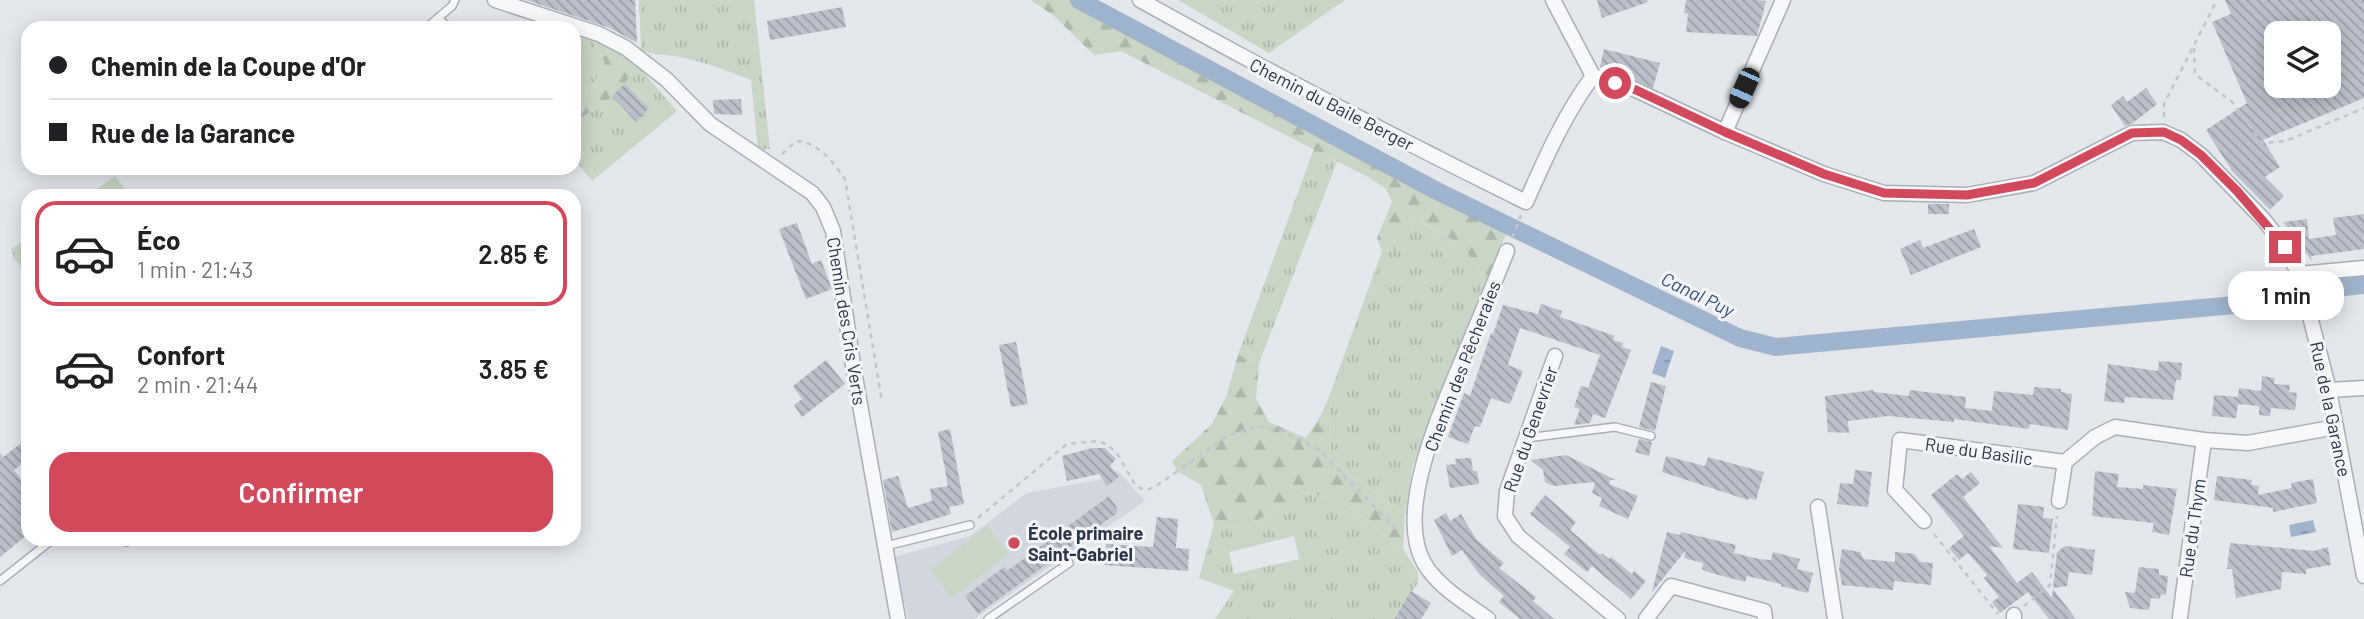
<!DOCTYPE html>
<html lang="fr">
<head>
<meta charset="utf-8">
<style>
  :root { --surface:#fff; --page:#f6f6f6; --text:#202124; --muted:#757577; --line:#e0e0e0; --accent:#d1495b }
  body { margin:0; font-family:Barlow,sans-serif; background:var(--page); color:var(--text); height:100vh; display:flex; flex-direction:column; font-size:26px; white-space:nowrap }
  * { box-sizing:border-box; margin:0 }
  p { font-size:23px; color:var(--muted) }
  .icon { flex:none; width:38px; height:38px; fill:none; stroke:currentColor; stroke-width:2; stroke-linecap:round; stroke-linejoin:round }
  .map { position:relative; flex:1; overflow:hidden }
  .side { position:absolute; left:21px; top:189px; width:560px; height:357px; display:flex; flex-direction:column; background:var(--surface); border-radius:21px; box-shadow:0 4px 18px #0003 }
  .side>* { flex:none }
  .hud { position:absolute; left:21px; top:21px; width:560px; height:154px; border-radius:21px; box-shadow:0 4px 18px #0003; display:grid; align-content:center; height:154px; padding:0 28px; background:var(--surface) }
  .buttons { position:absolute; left:2264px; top:21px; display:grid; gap:14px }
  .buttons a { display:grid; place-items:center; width:77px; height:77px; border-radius:14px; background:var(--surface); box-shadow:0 4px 18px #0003; font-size:35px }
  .end { position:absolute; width:32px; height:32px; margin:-16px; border:9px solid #d1495b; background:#fff; box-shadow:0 0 0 4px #fff }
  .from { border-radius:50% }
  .bubble { position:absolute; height:49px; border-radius:21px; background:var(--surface); box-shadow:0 4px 18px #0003; font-size:23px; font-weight:600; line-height:49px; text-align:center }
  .car { position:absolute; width:21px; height:42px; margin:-21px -10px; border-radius:9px; box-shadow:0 0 5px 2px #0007; background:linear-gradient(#222 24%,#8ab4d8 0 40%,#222 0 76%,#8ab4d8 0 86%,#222 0) }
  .hud b { display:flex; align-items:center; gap:24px; height:66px; font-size:26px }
  .hud b+b { border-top:2px solid var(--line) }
  .hud i { width:18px; height:18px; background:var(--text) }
  ul { padding:12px 0 0; list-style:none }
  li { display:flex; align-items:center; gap:21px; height:105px; margin:0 14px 10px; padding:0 14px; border:4px solid transparent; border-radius:21px }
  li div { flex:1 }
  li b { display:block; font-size:26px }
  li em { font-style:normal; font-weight:600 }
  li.on { border-color:var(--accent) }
  li>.icon { width:63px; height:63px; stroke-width:1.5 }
  .button { display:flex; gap:14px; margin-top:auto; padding:14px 28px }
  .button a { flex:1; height:80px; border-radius:21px; background:var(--accent); color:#fff; font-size:28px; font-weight:600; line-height:80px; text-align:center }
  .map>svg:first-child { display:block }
  .built { fill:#d2d6de }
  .grass { fill:url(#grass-tufts); fill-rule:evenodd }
  .forest { fill:url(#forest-firs) }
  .pitch { fill:#c9d6c5 }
  .water { fill:url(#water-ripples) }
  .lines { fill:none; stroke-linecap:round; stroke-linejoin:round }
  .canal { stroke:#9fb4cc; stroke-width:18 }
  .building { fill:url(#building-back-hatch); fill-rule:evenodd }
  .lane-casing { stroke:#a9aeb7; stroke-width:10 }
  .street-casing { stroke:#a9aeb7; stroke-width:17 }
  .path { stroke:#c2c5cb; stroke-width:2.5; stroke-dasharray:5 5; stroke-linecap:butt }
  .lane { stroke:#f7f8fa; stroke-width:7 }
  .street { stroke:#f7f8fa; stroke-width:14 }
  .route { stroke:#d1495b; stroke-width:9 }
  .poi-dot { fill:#d1495b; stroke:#f4f6f9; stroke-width:2.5 }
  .labels { text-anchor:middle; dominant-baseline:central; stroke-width:6; stroke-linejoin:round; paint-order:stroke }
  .street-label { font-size:18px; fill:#2b3445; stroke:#f4f6f9 }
  .poi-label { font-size:18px; font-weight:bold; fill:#2b3445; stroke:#f4f6f9; text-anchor:start }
  .water-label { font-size:19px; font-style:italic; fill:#34527a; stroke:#f4f6f9 }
</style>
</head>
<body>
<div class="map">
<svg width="2364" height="619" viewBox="0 0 2364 619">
  <defs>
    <pattern id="grass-tufts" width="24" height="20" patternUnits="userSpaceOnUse" patternTransform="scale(1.75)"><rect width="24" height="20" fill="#c9d6c5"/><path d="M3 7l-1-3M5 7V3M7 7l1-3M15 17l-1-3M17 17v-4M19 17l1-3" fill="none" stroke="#adb8ab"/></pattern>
    <pattern id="forest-firs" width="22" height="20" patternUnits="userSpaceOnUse" patternTransform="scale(1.75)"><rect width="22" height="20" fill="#c9d6c5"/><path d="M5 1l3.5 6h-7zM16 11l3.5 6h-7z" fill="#adb8ab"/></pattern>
    <pattern id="water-ripples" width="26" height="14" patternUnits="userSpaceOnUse" patternTransform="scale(1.75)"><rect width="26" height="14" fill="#9fb4cc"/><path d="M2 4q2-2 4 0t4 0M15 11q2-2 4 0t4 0" fill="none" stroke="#8293a7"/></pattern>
    <pattern id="building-back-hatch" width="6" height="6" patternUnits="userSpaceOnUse" patternTransform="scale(1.75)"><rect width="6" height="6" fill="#bbc0ca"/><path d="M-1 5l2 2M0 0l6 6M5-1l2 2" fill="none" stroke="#989da6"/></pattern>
  </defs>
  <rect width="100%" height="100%" fill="#e4e7ec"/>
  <polygon class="built" points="1117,470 1145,501 974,619 908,619 894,557 970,536 1027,493 1103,479"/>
  <g class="grass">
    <path d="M639,0H754L770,149L758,150L751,80C728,71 705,62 680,57C666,54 655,56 641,50Z"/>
    <polygon points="1178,0 1345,0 1269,53"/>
    <polygon points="574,32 589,36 605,63 594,84 574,99"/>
    <polygon points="636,64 677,111 592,181 574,159 574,123 621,91"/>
    <polygon points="1314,149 1337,162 1259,363 1238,355"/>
    <polygon points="115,176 130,196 87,196"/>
    <polygon points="1419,221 1462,245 1486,280 1427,426 1412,469 1405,515 1331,460 1330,394 1382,251 1403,248 1412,225"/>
    <polygon points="28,238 28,277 14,258 11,249"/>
    <path d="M1301,491L1343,502L1403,549L1418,572V583L1393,619H1215L1234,591L1199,578L1214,524L1246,528ZM1294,536L1299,559L1234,574L1229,552Z"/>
  </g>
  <g class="forest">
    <polygon points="1031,0 1071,0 1507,232 1486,280 1462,245 1420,221 1412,225 1403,248 1382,251 1377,238 1392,202 1386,189 1370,178 1121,51 1094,55 1054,16"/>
    <polygon points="589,36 614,49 636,64 621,91 574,123 574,99 594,84 605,63"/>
    <polygon points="1238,355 1259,363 1256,399 1269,422 1306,438 1320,417 1330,394 1331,460 1405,515 1403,549 1343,502 1302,491 1246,528 1214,524 1201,485 1177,471 1172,461 1212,424 1226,397"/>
  </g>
  <polygon class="pitch" points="987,526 1009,554 952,598 930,570"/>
  <g class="water">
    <polygon points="1661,346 1674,351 1665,378 1652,373"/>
    <polygon points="2313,520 2316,532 2291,537 2289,525"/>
  </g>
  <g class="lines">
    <polyline class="canal" points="1079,0 1437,191 1740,338 1776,347 2268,302 2296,292 2364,285"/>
  </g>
  <g class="building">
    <polygon points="526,0 635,0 637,43 610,28"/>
    <polygon points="1597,0 1647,0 1648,2 1602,18"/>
    <polygon points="1686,0 1756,0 1766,1 1757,36 1686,32 1688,14 1684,13"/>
    <path d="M2225,0H2364V98L2263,140L2280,167L2265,177L2284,196L2270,210L2232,171L2206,130L2247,103L2212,22L2231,14ZM2277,33H2329V86H2277Z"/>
    <polygon points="842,7 846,27 770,40 767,21"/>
    <polygon points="1604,49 1660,63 1653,88 1600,67"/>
    <polygon points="625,84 649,108 636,122 612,96"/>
    <polygon points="2146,88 2157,104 2133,123 2125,126 2111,105 2123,96 2127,102"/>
    <polygon points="741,99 742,115 714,114 713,100"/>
    <rect x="1928" y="204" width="21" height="10"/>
    <polygon points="2364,214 2364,249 2311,256 2312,261 2283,222 2307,219 2309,239 2336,235 2333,218"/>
    <polygon points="797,223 812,264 821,260 832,289 806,299 779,229"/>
    <polygon points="1974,229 1981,247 1911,275 1900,249 1920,240 1923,248"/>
    <polygon points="1541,304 1562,311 1560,317 1615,336 1613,340 1623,343 1622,347 1631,350 1605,418 1593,414 1590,423 1574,425 1580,409 1574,407 1581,386 1588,388 1600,355 1520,328 1508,365 1523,371 1510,404 1491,398 1480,427 1475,426 1468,444 1448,437 1464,393 1470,396 1491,333 1493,334 1503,305 1538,314"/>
    <polygon points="1016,342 1028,404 1011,407 999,345"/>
    <polygon points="826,360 845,384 802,417 794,405 802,399 793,386"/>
    <polygon points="2159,361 2182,363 2181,380 2176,380 2173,400 2125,397 2124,403 2104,401 2108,364 2158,371"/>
    <polygon points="2262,376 2275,378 2274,384 2290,385 2289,392 2297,393 2295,410 2271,408 2270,416 2259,415 2259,406 2238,404 2236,418 2212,416 2214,395 2238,397 2239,388 2261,391"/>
    <polygon points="1651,382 1666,386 1655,431 1639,427"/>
    <polygon points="2034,387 2061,389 2061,392 2072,394 2068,430 2030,424 2029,429 1954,419 1954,422 1888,416 1848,421 1849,433 1828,432 1825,396 1874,390 1874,392 1909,396 1910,390 1966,397 1965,408 1992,411 1994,391 2033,395"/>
    <polygon points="950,429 964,504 949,507 951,514 892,532 883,480 898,476 908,508 932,501 930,489 948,486 938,432"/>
    <polygon points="28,438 28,459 14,470 28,489 28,534 0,557 0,453 3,457"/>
    <polygon points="1639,439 1652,442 1649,456 1635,452"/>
    <polygon points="1092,448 1105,448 1116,459 1110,466 1119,477 1107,486 1099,474 1067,481 1062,456"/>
    <polygon points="1566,455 1615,480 1610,480 1609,484 1638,496 1628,519 1599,506 1602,498 1592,493 1595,482 1554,486 1545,482 1543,470 1531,460"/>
    <polygon points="1666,456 1705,466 1708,457 1764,472 1756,500 1749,498 1748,500 1662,472"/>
    <polygon points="1471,458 1473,471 1477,471 1479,484 1450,488 1446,465 1456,464 1455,459"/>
    <polygon points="1855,470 1872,472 1868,507 1837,504 1840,483 1853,484"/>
    <polygon points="2095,471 2119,474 2117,487 2143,489 2143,485 2177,489 2169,535 2152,532 2154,523 2092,516"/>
    <polygon points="1971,472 1980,483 1963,497 2003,548 1989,546 2017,583 2032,572 2052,598 2053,589 2076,619 2049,619 2028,592 2000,613 1992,602 1999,597 1984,578 1987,575 1968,553 1959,560 1949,548 1964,536 1931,495 1957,474 1962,479"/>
    <polygon points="2217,476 2252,480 2251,485 2259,486 2258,495 2292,488 2291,483 2313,479 2317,503 2273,512 2273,508 2214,500"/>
    <polygon points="1545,495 1576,522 1570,530 1600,555 1602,553 1609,559 1611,557 1632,574 1634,571 1646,581 1631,599 1592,566 1587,572 1564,554 1570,547 1530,514"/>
    <polygon points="1109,496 1117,508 1117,513 978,614 965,596 1004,567 1007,571"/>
    <polygon points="2018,504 2044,507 2043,518 2053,519 2049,553 2013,549"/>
    <polygon points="1446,513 1450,521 1461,514 1476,539 1504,563 1499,568 1536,597 1533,601 1554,619 1520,619 1499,602 1504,596 1479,574 1462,550 1452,556 1434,520"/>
    <polygon points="1157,517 1178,519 1176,548 1189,549 1188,571 1104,565 1106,544 1153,547"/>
    <polygon points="1667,532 1680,535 1681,532 1736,545 1734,553 1759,559 1771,560 1773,552 1800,559 1797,569 1813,573 1808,593 1781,586 1781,584 1747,576 1745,582 1708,572 1702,569 1703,563 1684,558 1686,550 1652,592"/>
    <polygon points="2230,543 2314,551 2328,547 2331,565 2306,569 2306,574 2282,572 2281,589 2236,598 2232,569 2227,569"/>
    <polygon points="2065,546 2095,550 2092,575 2069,572 2067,586 2053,588 2057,552"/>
    <polygon points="1842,549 1860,552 1864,559 1895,562 1895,552 1915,554 1920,562 1933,563 1931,585 1894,581 1893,590 1842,585 1839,569"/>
    <polygon points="2139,567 2159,569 2159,575 2168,576 2166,595 2161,594 2160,599 2151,598 2149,610 2130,608 2125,592 2135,593"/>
    <polygon points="1411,591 1431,603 1421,619 1394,619"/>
  </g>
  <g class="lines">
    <g class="lane-casing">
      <g id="lane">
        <polyline points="438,18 449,28"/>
        <polyline points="426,28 452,6 455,0"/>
        <polyline points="1526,438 1615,427 1651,436"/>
        <polyline points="126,539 127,542"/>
        <polyline points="886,546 970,525"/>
        <polyline points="0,581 53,539"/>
        <polyline points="988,619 1069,563"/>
      </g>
    </g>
    <g class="street-casing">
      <g id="street">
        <polyline points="495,0 599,34 626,48 667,80 710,124 812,193 823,207 833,231 854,371 898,619"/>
        <path d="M1140,0C1267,71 1396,138 1526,202C1545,159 1564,115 1593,76"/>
        <polyline points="1553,0 1593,76 1636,90 1725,132 1824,174 1884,193 1967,195 2034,183 2132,133 2163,132 2181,140 2201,155 2264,220 2285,247 2299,274 2329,390 2364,576"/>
        <polyline points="1725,132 1783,0"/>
        <polyline points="2299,274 2364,268"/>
        <polyline points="1555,356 1507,491 1505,516 1518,536 1618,619"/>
        <polyline points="2329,390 2364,388"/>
        <polyline points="2059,501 2065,462 2095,437 2115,427 2204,440 2248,443 2336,427"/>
        <polyline points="1818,507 1835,619"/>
        <polyline points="1924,521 1895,490 1900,440 2065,462"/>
        <polyline points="2014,615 2014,619"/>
        <polyline points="2180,617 2204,440"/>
        <path d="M1488,619C1466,603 1438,587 1424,563C1394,510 1443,407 1464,355C1479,320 1493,286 1507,251"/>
        <polyline points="1646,619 1671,586 1764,611 1765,619"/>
      </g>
    </g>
    <g class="path">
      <polyline points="2194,48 2195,74 2232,102 2262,143 2286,141 2364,108"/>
      <polyline points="2164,117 2164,104 2217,0"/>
      <path d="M782,154L796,141C817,141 834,163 845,179L882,402"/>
      <polyline points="1512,238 1521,215"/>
      <polyline points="978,518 1067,444 1098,441 1108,445 1118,455 1134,483 1140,488 1147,490 1156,486 1229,435 1258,426 1282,431 1318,449 1399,532"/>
      <polyline points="1934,534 1998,614"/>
      <polyline points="2024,606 2050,585 2057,516"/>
    </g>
    <use href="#lane" class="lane"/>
    <use href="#street" class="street"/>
  </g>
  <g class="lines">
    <polyline class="route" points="1615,83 1636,90 1725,132 1824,174 1884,193 1967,195 2034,183 2132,133 2164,132 2181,140 2201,155 2237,191 2285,247"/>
  </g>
  <circle class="poi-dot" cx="1014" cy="543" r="7"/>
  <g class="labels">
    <g class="street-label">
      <text transform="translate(1332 104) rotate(27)">Chemin du Baile Berger</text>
      <text transform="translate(847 321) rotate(81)">Chemin des Cris Verts</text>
      <text transform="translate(1462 366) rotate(-69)">Chemin des Pêcheraies</text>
      <text transform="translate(2331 409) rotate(78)">Rue de la Garance</text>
      <text transform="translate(1530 429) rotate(-71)">Rue du Genevrier</text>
      <text transform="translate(1979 451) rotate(8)">Rue du Basilic</text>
      <text transform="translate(2192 528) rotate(-82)">Rue du Thym</text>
    </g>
    <g class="poi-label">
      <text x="1028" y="533">École primaire<tspan x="1028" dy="21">Saint-Gabriel</tspan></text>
    </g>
    <g class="water-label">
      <text transform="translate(1698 294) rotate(26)">Canal Puy</text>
    </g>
  </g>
</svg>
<div class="buttons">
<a><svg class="icon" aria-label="layers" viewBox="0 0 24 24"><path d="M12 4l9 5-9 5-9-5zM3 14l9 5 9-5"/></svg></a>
</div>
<i class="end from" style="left:1615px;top:83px"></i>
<i class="end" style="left:2285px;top:247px"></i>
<div class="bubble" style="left:2228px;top:271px;width:116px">1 min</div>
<i class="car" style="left:1744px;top:88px;rotate:204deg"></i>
<div class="hud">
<b><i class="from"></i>Chemin de la Coupe d'Or</b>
<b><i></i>Rue de la Garance</b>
</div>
<section class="side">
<ul>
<li class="on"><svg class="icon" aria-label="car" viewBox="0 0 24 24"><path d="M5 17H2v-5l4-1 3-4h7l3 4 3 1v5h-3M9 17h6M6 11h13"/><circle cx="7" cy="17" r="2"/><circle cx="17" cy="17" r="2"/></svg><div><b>Éco</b><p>1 min · 21:43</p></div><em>2.85 €</em></li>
<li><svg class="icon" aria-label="car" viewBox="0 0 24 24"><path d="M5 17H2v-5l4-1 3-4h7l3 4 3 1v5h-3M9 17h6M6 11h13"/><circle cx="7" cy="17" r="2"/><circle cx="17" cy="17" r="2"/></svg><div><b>Confort</b><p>2 min · 21:44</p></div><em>3.85 €</em></li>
</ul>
<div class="button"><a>Confirmer</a></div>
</section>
</div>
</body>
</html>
